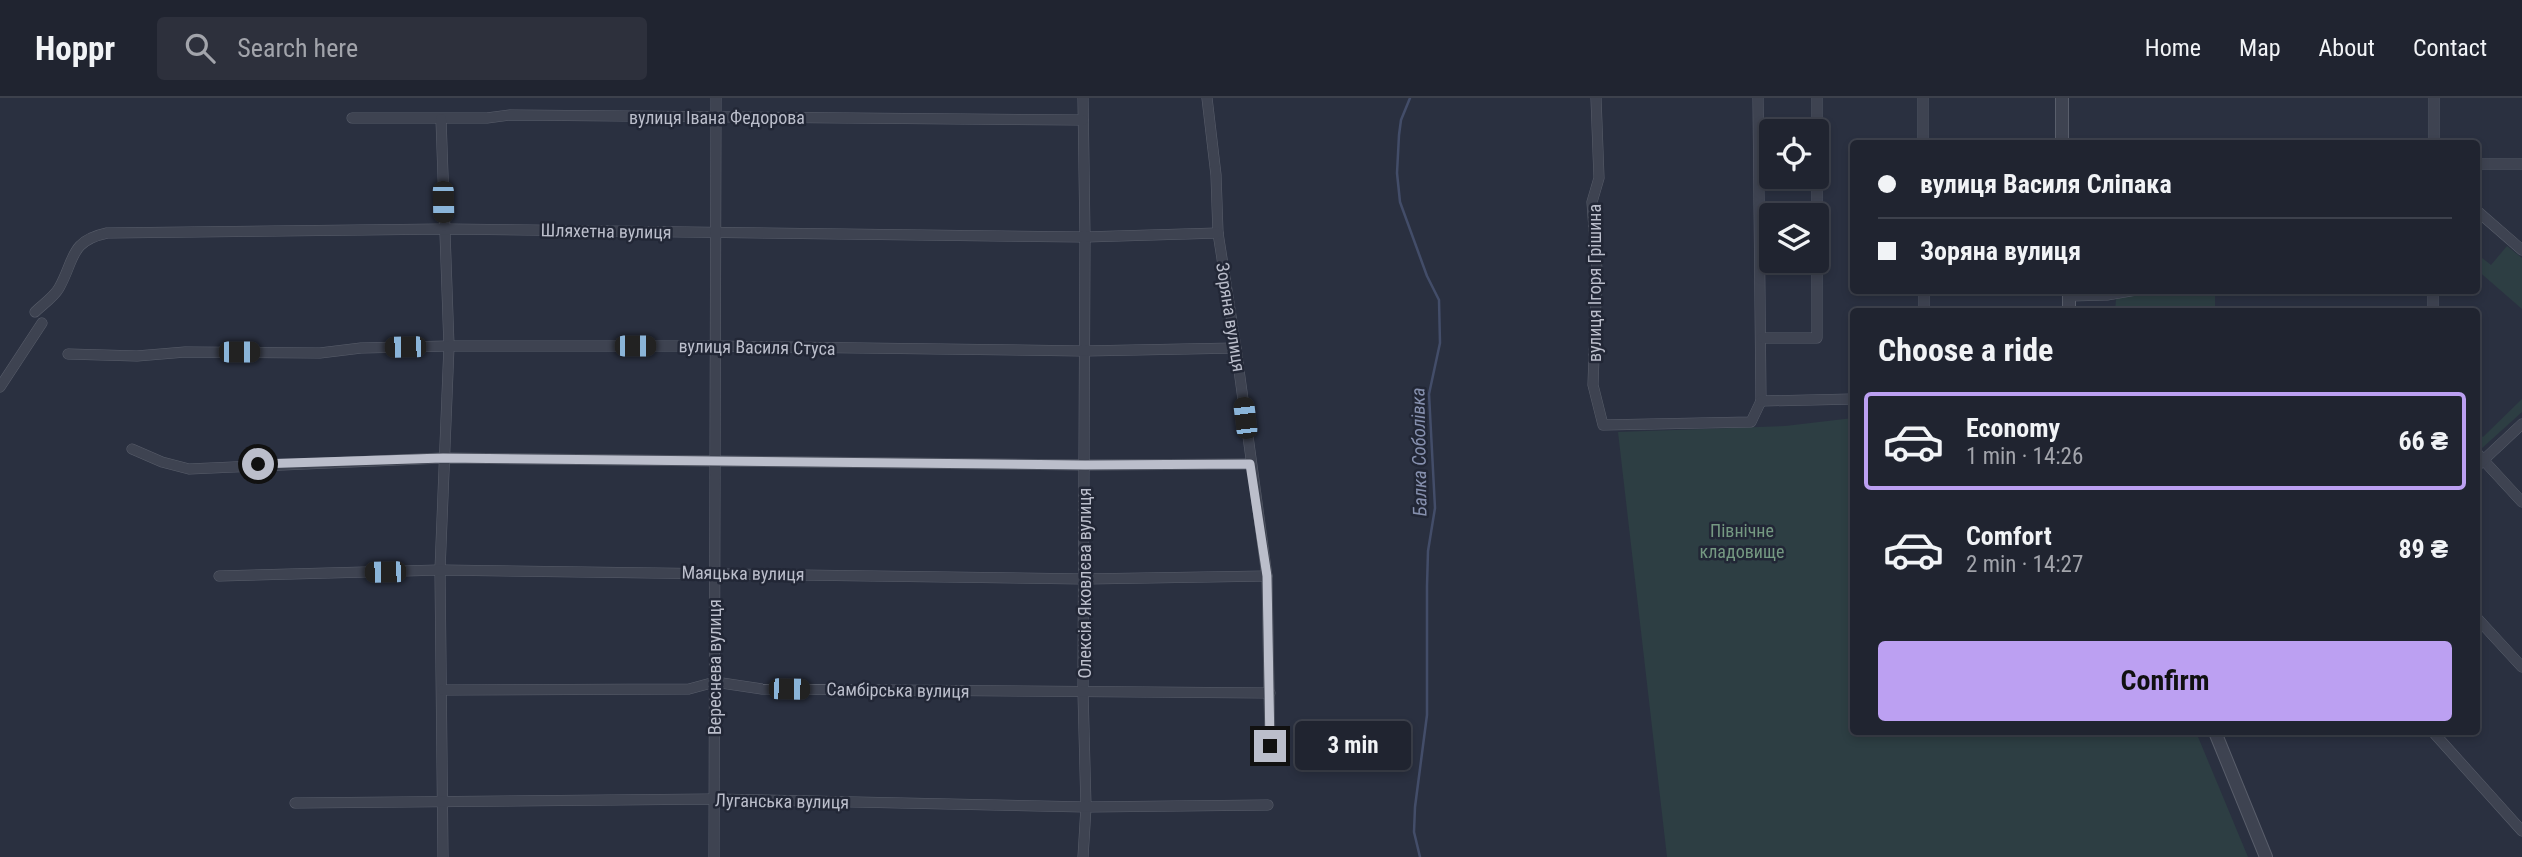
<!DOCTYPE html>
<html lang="en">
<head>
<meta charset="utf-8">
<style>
  :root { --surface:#202430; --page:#2d303c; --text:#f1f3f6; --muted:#a2a4ab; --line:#3d414c; --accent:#bca0f2 }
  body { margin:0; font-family:"Roboto Condensed",sans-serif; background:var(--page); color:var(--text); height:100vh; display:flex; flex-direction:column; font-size:26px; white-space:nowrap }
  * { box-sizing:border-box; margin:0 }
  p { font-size:23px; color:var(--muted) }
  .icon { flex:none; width:38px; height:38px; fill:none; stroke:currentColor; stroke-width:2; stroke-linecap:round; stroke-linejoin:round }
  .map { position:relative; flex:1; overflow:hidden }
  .drawer { position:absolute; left:1850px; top:210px; width:630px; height:427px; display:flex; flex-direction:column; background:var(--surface); border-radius:7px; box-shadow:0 4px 10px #0003,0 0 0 2px var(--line) }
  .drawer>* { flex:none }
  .guide { position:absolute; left:1850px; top:42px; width:630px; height:154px; border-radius:7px; box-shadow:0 4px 10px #0003,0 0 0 2px var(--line); display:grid; align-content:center; height:154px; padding:0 28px; background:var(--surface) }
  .buttons { position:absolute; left:1759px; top:21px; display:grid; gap:14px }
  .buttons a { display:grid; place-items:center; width:70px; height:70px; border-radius:7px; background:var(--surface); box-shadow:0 4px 10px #0003,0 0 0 2px var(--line); font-size:35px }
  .end { position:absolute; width:32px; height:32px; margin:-16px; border:9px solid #bbbecb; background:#111; box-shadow:0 0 0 4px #111 }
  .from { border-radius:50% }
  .bubble { position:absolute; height:49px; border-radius:7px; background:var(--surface); box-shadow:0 4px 10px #0003,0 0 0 2px var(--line); font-size:23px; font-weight:700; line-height:49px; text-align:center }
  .car { position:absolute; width:21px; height:42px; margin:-21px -10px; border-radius:9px; box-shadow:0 0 5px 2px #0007; background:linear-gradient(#222 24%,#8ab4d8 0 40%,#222 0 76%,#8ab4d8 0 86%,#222 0) }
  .guide b { display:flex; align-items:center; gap:24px; height:66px; font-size:26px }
  .guide b+b { border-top:2px solid var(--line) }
  .guide i { width:18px; height:18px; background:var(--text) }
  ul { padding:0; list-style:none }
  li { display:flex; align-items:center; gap:21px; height:98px; margin:0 14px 10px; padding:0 14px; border:4px solid transparent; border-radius:7px }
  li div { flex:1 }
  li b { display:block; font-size:26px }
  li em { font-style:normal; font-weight:700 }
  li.on { border-color:var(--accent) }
  li>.icon { width:63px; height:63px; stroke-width:1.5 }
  h2 { padding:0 28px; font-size:32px; line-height:84px }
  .action { display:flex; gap:14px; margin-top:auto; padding:14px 28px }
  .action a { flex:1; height:80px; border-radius:7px; background:var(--accent); color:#111; font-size:28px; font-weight:700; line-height:80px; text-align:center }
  header { display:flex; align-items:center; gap:42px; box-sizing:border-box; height:98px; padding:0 35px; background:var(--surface); border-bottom:2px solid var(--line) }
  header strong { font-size:33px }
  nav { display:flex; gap:38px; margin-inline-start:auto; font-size:24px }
  .search { width:490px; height:63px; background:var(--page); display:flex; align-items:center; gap:18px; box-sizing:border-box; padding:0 24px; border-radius:7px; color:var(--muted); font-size:26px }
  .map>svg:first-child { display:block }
  .green { fill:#2d3e43 }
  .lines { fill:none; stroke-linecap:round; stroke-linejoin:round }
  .stream { stroke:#434d69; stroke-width:2.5 }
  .minor-casing { stroke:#595e6b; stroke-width:11 }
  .tertiary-casing { stroke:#595e6b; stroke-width:14 }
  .minor { stroke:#3e4351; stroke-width:10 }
  .tertiary { stroke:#3e4351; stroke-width:12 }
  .route { stroke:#bbbecb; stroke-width:9 }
  .labels { text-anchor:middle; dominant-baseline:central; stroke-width:5; stroke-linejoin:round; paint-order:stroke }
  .street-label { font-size:18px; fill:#bbbecb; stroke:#222736 }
  .park-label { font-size:18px; fill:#759982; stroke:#222736 }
  .water-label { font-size:19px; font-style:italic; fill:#8690ae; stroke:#222736 }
</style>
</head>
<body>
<header>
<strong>Hoppr</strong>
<div class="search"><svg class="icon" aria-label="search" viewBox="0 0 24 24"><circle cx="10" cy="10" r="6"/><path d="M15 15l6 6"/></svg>Search here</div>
<nav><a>Home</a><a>Map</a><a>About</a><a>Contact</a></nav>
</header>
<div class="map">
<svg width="2522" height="759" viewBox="0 0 2522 759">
  <rect width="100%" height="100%" fill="#2a3040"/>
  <g class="green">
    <polygon points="2507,148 2522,160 2522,211 2476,171 2477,156 2491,167"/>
    <polygon points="2150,193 2215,193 2215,213 2115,214 2116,201"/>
    <polygon points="2522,301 2522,314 2481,351 2476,345 2476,332 2483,339"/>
    <polygon points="1853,320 1853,634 2196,634 2248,759 1667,759 1618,334 1785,328"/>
  </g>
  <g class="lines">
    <polyline class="stream" points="1410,0 1401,22 1399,37 1397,75 1400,104 1427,178 1439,202 1440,245 1429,296 1435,410 1428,453 1427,488 1427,617 1415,709 1414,734 1420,759"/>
    <g class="minor-casing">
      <g id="minor">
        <polyline points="1083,0 1085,139 1083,594 1086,709 1083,759"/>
        <polyline points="1207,0 1216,77 1218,135 1236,250 1267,478 1270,648"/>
        <polyline points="1596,0 1599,80 1592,104 1597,172 1593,287 1603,327 1751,324 1761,303 1758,0"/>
        <polyline points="1923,0 1923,46"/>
        <polyline points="352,20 487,20 510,17 1083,22"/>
        <polyline points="441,21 449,248 440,472 443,759"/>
        <polyline points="2434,46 2434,0"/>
        <polyline points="2476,66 2522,66"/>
        <polyline points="2476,112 2522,152"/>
        <polyline points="1924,192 1924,214"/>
        <polyline points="2069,198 2107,197 2136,192"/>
        <path d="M35,214C42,207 54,199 59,190C75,162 69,143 107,135L444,131L1085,139L1218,135"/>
        <polyline points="2433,214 2433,192"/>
        <polyline points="1762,240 1817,240 1817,0"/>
        <polyline points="68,256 137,258 185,254 320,255 361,250 449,248 715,248 1084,253 1236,250"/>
        <polyline points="0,289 42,225"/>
        <polyline points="1761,303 1853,301"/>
        <polyline points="132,351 162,364 189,371 443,360 1085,367 1250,366"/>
        <polyline points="2476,354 2522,404"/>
        <polyline points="2476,369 2522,326"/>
        <polyline points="219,478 440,472 1085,481 1267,478"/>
        <polyline points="2476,519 2522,569"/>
        <polyline points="443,592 689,591 715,584 762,591 1270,595"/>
        <polyline points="2433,634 2522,733"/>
        <polyline points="295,705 714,701 1086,709 1268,707"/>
        <polyline points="714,759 716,0"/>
      </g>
    </g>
    <g class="tertiary-casing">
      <g id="tertiary">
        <polyline points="2062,0 2062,46"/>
        <polyline points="2069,214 2069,192"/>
        <polyline points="2215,634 2266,759"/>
      </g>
    </g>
    <use href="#minor" class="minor"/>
    <use href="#tertiary" class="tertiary"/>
  </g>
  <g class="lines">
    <polyline class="route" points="258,366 443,360 1085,367 1250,366 1267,478 1270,648"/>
  </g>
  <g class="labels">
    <g class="street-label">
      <text x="717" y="19">вулиця Івана Федорова</text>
      <text transform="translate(606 133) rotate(1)">Шляхетна вулиця</text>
      <text transform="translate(1594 185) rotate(-90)">вулиця Ігоря Грішина</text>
      <text transform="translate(1231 219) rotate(81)">Зоряна вулиця</text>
      <text transform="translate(757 249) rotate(1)">вулиця Василя Стуса</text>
      <text transform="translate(743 475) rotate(1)">Маяцька вулиця</text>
      <text transform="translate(1084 485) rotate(-90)">Олексія Яковлєва вулиця</text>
      <text transform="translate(714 569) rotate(-90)">Вереснева вулиця</text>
      <text transform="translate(898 592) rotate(1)">Самбірська вулиця</text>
      <text transform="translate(782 703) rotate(1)">Луганська вулиця</text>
    </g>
    <g class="park-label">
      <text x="1742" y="432">Північне<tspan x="1742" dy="21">кладовище</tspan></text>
    </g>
    <g class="water-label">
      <text transform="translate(1419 354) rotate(-91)">Балка Соболівка</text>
    </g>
  </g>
</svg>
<div class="buttons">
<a><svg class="icon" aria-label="locate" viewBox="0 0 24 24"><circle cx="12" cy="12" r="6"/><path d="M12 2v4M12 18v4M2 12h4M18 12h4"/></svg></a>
<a><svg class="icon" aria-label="layers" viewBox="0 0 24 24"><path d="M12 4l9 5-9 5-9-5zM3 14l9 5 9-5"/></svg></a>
</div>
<i class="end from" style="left:258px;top:366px"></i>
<i class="end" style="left:1270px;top:648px"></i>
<div class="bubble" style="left:1295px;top:623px;width:116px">3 min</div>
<i class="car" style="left:443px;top:104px;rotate:179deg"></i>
<i class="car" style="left:635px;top:248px;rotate:90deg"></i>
<i class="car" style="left:405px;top:249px;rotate:269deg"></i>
<i class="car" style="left:239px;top:254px;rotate:90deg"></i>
<i class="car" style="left:1245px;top:320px;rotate:353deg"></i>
<i class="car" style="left:385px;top:474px;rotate:269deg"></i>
<i class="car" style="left:789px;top:591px;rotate:91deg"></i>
<div class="guide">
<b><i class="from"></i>вулиця Василя Сліпака</b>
<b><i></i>Зоряна вулиця</b>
</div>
<section class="drawer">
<h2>Choose a ride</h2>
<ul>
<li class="on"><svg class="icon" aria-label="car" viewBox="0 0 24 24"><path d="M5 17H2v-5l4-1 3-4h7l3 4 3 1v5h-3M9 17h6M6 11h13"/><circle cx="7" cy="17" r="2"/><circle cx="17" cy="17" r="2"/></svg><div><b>Economy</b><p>1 min · 14:26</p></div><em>66 ₴</em></li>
<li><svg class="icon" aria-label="car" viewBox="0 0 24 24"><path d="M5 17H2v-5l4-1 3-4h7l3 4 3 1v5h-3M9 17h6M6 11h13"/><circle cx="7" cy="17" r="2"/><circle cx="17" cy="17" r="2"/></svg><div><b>Comfort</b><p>2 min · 14:27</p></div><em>89 ₴</em></li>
</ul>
<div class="action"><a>Confirm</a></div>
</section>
</div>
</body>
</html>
